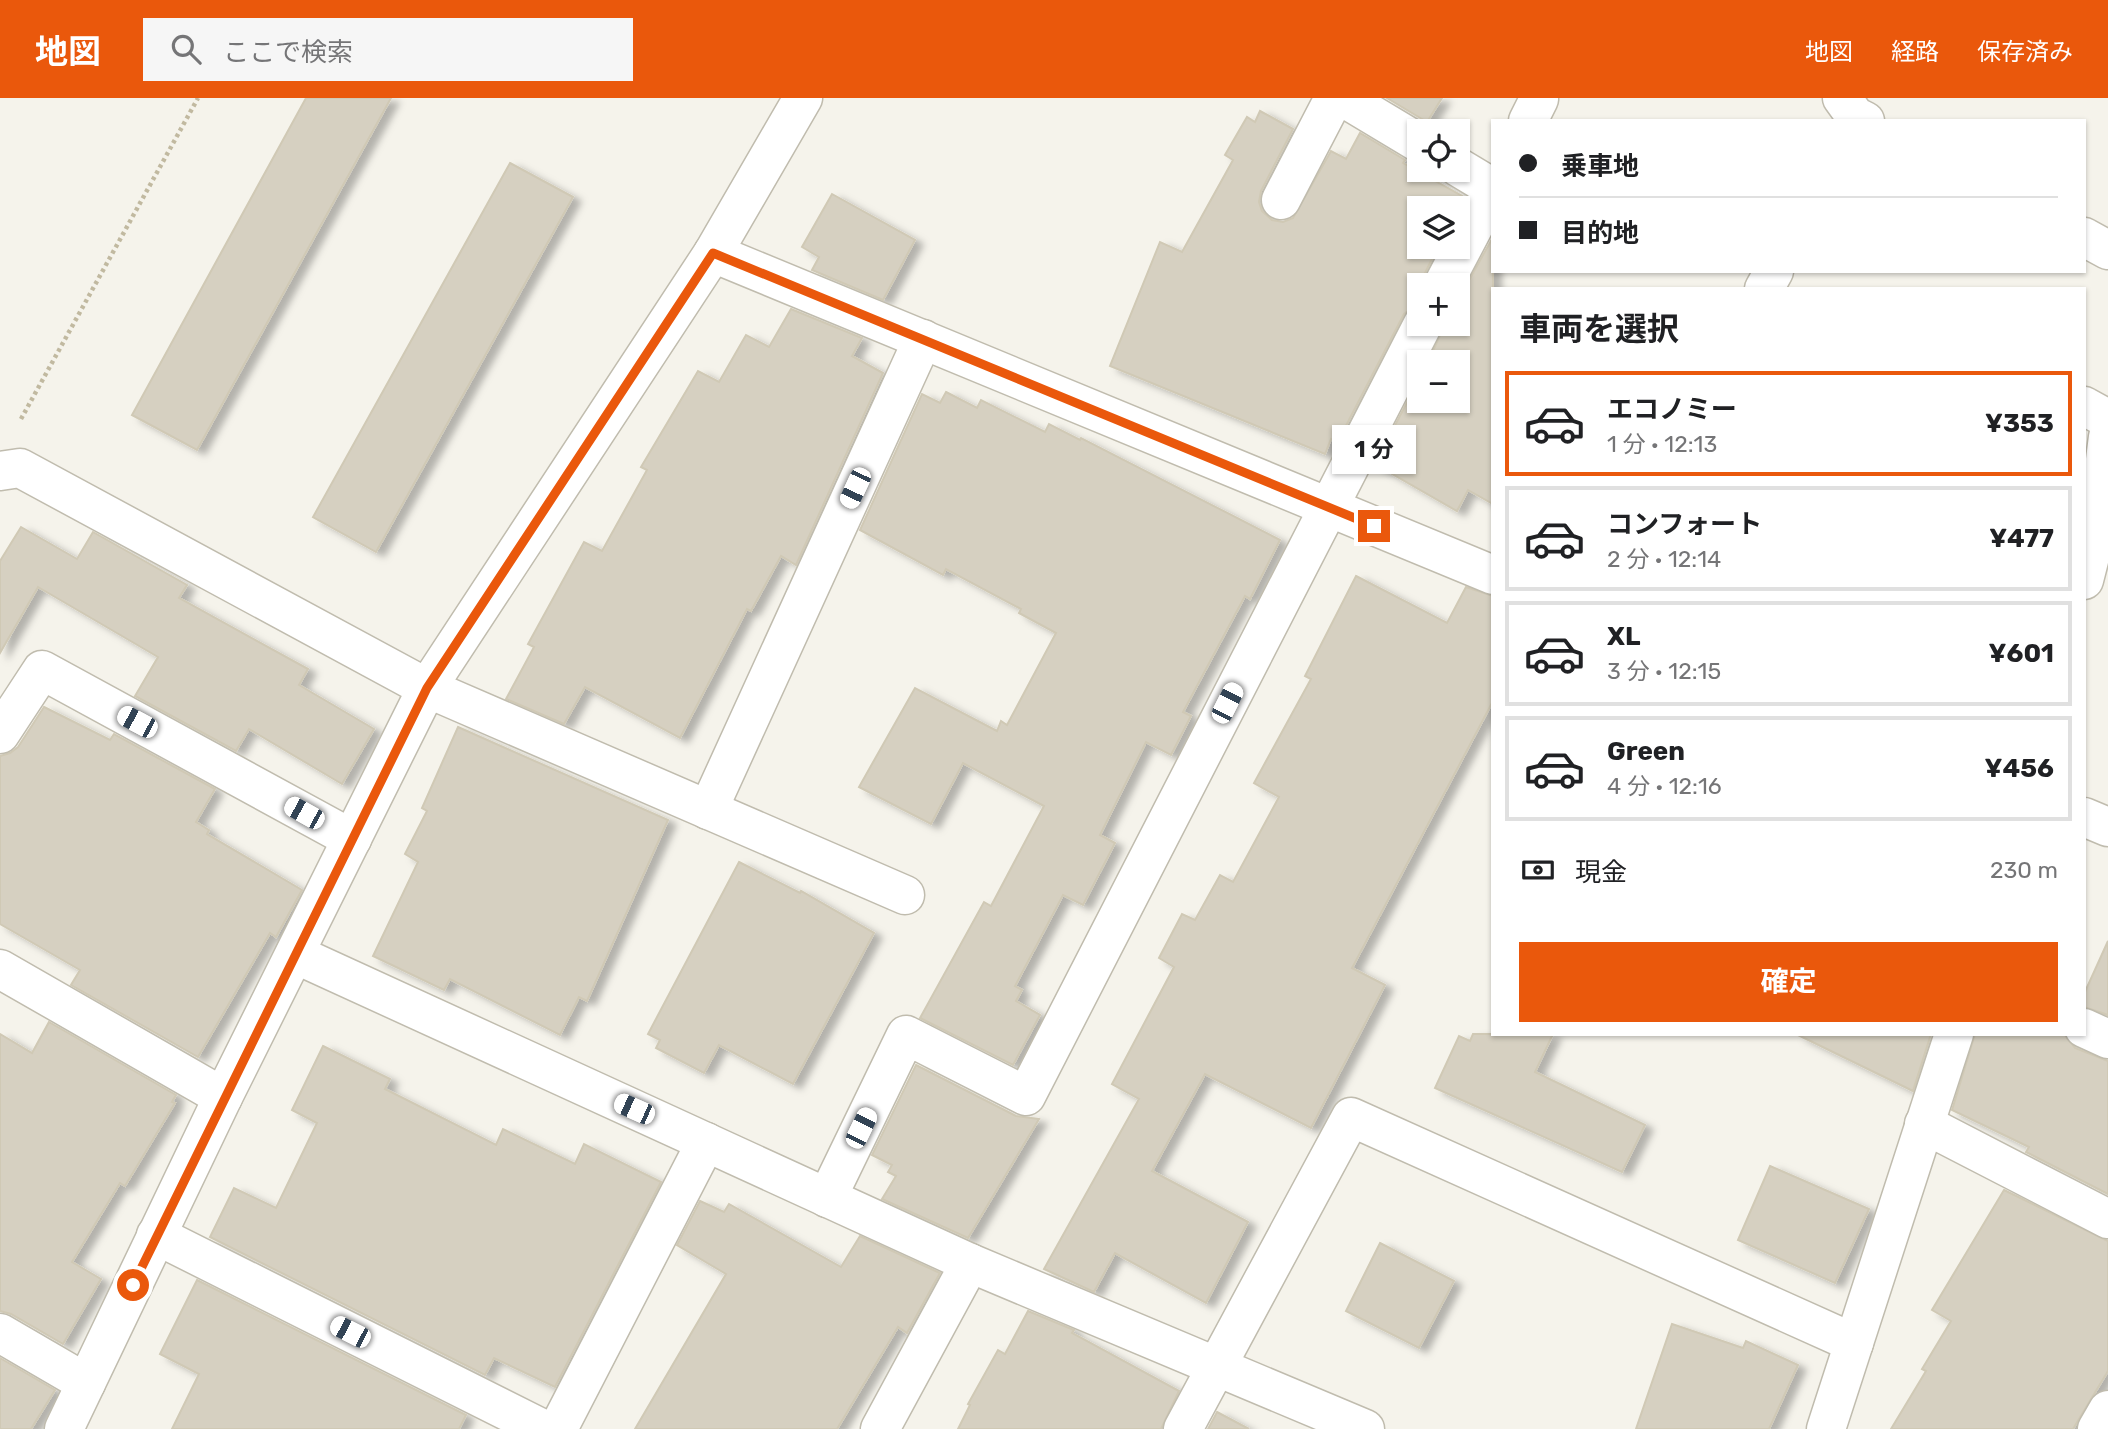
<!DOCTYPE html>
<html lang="ja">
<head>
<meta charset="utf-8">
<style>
  :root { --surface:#fff; --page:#f6f6f6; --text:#202124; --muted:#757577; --line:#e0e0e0; --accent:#ea580c }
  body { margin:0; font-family:Rubik,"Noto Sans JP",sans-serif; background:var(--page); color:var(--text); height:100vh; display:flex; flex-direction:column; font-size:26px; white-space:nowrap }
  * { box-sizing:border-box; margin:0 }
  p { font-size:23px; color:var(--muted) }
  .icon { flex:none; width:38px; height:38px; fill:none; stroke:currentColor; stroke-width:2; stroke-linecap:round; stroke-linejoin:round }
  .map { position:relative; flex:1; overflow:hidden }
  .side { position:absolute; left:1491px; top:189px; width:595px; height:749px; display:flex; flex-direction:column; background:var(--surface); border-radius:0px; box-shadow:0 2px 5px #0004 }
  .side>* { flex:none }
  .top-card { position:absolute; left:1491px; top:21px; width:595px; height:154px; border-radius:0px; box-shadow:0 2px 5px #0004; display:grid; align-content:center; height:154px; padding:0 28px; background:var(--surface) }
  .buttons { position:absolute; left:1407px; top:21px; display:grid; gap:14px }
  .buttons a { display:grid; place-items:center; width:63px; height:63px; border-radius:0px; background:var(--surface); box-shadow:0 2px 5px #0004; font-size:35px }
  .end { position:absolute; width:32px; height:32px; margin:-16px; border:9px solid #ea580c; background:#fff; box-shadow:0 0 0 4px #fff }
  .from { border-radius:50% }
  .bubble { position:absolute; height:49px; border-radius:0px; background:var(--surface); box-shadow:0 2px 5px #0004; font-size:23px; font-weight:700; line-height:49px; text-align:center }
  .car { position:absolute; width:21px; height:42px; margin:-21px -10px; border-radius:9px; box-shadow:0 0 5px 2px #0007; background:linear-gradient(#fff 24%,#345 0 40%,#fff 0 76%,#345 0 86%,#fff 0) }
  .top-card b { display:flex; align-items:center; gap:24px; height:66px; font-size:26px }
  .top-card b+b { border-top:2px solid var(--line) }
  .top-card i { width:18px; height:18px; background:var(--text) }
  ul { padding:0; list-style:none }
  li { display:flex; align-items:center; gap:21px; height:105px; margin:0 14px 10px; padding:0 14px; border:4px solid var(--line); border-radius:0px }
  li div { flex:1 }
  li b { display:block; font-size:26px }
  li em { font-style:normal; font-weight:700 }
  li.on { border-color:var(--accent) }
  li>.icon { width:63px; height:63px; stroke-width:1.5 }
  h2 { padding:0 28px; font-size:32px; line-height:84px }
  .pay { display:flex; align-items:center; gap:18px; height:77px; padding:0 28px; font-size:26px }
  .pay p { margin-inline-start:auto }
  .button { display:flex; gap:14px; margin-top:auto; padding:14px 28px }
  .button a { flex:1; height:80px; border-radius:0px; background:var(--accent); color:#fff; font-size:28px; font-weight:700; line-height:80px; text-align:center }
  header { display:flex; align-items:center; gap:42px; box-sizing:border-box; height:98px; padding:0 35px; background:var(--accent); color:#fff }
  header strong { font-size:33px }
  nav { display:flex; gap:38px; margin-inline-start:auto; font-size:24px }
  .search { width:490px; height:63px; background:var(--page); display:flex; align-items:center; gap:18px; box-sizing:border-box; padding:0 24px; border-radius:0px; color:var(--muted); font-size:26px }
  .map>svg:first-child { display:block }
  .building { fill:#d6d0c1; stroke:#d0c9b5; stroke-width:2; filter:url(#shadow) }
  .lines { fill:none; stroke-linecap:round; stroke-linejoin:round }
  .minor-casing { stroke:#c0bcae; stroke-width:41 }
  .path { stroke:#c1b9a0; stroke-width:4.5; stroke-dasharray:3.5 3.5; stroke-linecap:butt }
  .minor { stroke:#fff; stroke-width:38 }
  .route { stroke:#ea580c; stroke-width:9 }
</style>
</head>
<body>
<header>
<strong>地図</strong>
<div class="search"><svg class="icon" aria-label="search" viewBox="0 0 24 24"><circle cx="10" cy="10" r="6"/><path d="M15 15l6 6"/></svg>ここで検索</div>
<nav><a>地図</a><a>経路</a><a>保存済み</a></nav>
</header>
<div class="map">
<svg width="2108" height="1331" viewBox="0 0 2108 1331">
  <defs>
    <filter id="shadow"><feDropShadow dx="8" dy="4.5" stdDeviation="3.5" flood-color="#0004"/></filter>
  </defs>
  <rect width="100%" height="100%" fill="#f5f3eb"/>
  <g class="building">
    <polygon points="306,0 391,0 197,352 132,317"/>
    <polygon points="1387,0 1442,0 1427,24"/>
    <polygon points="1260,13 1293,31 1261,93 1259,104 1262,113 1272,122 1283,124 1293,120 1331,53 1346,61 1360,35 1405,62 1403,65 1462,98 1455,110 1419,110 1419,149 1438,149 1419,187 1419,205 1404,216 1337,345 1331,341 1325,356 1110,268 1160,144 1182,154 1233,62 1225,57 1247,19 1255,24"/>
    <polygon points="510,65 573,99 376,454 313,419"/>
    <polygon points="832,96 915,142 883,202 812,172 819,159 802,149"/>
    <polygon points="1493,139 1493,406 1468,392 1457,413 1375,366 1419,281 1419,303 1458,303 1458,264 1428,264 1445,226 1458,226 1458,202"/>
    <polygon points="791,211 862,240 852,258 883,275 796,467 781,458 751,513 747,511 680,640 585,589 564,626 506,601 534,549 528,546 584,444 602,453 647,372 641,369 698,273 719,284 746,237 769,249"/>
    <polygon points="946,294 977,310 981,302 1045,334 1049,326 1080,342 1081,340 1280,442 1250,501 1245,498 1183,614 1191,618 1171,657 1146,644 1100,737 1115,745 1083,807 1063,797 1015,888 1022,892 1016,903 1040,917 1013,967 920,920 984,804 991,808 1044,708 963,665 931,726 859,689 915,590 997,633 1001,623 1007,627 1056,535 1019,515 1021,511 946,471 943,477 860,432 922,296 940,305"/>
    <polygon points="21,429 77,461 93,434 187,487 179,500 308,571 299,587 374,631 342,686 249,631 236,653 135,598 158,559 38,489 0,555 0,463"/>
    <polygon points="1356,478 1447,525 1466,489 1493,498 1493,603 1352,870 1385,887 1311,1030 1205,976 1152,1073 1248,1124 1206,1205 1115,1155 1094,1194 1044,1171 1139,1001 1112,986 1174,869 1159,860 1182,816 1195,822 1220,777 1233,784 1279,699 1254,685 1311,581 1305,578"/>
    <polygon points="44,609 110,642 114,636 215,691 196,724 209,732 207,736 302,792 276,839 270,835 198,959 71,887 80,872 0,826 0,658 10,655 18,649"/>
    <polygon points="458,629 668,722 587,903 579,899 560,937 450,881 444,892 373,858 418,764 405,756 427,713 422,710"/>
    <polygon points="739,764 800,795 801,793 874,835 793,986 719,947 704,975 656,950 660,942 648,936"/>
    <polygon points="2108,843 2108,917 2084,909 2084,896"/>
    <polygon points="49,924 176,997 172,1004 175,1005 125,1088 120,1085 72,1164 101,1181 63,1246 11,1216 0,1213 0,936 32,955"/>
    <polygon points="1473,936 1553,936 1535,974 1645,1027 1622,1074 1435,990 1459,938 1470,943"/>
    <polygon points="1796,936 1931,936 1913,993"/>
    <polygon points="1975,936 2064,936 2075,950 2108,963 2108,1096 2026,1054 2029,1049 1952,1012"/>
    <polygon points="323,948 390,981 385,991 496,1047 503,1031 575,1066 584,1046 661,1084 555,1289 494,1260 485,1277 210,1139 234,1090 276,1110 317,1025 292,1012"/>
    <polygon points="916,967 1016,1018 1039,1021 968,1140 882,1101 896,1078 888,1074 892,1067 872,1057"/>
    <polygon points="1770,1068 1869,1111 1835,1185 1738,1142"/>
    <polygon points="2004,1092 2108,1143 2108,1273 2073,1331 1891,1331 1926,1273 1922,1271 1951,1223 1932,1212"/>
    <polygon points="700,1103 724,1114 729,1106 841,1169 860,1138 940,1175 907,1235 898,1229 837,1331 635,1331 726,1176 677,1147"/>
    <polygon points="1380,1145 1454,1183 1419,1250 1346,1213"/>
    <polygon points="197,1182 466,1317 459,1331 172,1331 199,1276 160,1256"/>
    <polygon points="1028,1213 1074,1232 1072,1235 1179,1293 1161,1331 958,1331 970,1307 968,1306 998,1252 1005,1256"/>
    <polygon points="1672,1226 1743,1250 1746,1243 1798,1267 1769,1331 1636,1331"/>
    <polygon points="0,1260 55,1292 31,1331 0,1331"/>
    <polygon points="1217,1314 1249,1331 1208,1331"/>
  </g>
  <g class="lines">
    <g class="minor-casing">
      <g id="minor">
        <polyline points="1344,0 1419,45"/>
        <polyline points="1842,0 1855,18 1865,23"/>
        <polyline points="1528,23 1539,1"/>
        <polyline points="1458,69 1493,90"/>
        <polyline points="1281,102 1334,0"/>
        <polyline points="2084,139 2108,152"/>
        <polyline points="713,155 1493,477"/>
        <polyline points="1443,187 1493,92"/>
        <polyline points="1764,191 1774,173"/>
        <polyline points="2084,308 2108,321"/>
        <polyline points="0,373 20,370 427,590 905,797"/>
        <polyline points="2084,482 2095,439 2108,339"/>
        <polyline points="0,636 42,572 352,741"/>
        <polyline points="708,712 923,241"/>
        <polyline points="2084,719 2108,729"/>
        <polyline points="295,856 970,1165 1365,1331"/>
        <polyline points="0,871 223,999"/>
        <polyline points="2084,930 2108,941"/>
        <polyline points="1924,1026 2108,1121"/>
        <polyline points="827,1100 906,937 1026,998 1423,226"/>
        <polyline points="156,1137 543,1331"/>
        <polyline points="0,1235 86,1285"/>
        <polyline points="64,1331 223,999 427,590 713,155 803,0"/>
        <polyline points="558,1331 706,1044"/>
        <polyline points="880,1331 970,1165"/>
        <polyline points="1183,1331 1351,1019 1854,1245"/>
        <polyline points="1826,1331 1954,936"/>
        <polyline points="2097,1331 2108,1312"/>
      </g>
    </g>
    <polyline class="path" points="21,321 198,0"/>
    <use href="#minor" class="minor"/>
  </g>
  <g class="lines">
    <polyline class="route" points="133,1187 427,590 713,155 1374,428"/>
  </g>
</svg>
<div class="buttons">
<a><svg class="icon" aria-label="locate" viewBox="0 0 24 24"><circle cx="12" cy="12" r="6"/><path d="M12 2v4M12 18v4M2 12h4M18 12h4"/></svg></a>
<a><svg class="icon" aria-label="layers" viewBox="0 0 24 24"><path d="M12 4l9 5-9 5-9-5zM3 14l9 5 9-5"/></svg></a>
<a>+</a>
<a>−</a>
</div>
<i class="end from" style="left:133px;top:1187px"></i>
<i class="end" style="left:1374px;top:428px"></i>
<div class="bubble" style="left:1332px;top:327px;width:84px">1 分</div>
<i class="car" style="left:855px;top:390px;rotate:205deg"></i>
<i class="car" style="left:1227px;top:605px;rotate:27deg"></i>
<i class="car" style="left:137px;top:624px;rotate:298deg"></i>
<i class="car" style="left:304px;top:715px;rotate:299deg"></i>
<i class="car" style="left:634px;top:1011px;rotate:294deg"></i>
<i class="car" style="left:861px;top:1030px;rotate:26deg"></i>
<i class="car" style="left:350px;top:1234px;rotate:297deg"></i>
<div class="top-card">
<b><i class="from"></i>乗車地</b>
<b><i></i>目的地</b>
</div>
<section class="side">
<h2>車両を選択</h2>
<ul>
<li class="on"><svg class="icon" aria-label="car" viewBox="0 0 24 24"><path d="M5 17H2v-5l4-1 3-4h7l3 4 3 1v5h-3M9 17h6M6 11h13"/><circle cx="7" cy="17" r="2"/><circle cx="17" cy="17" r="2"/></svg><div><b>エコノミー</b><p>1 分 · 12:13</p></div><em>¥353</em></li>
<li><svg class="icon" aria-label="car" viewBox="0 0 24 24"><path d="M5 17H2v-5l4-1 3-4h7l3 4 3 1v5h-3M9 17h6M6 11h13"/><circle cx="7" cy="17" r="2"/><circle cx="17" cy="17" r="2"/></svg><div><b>コンフォート</b><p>2 分 · 12:14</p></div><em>¥477</em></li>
<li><svg class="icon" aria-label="car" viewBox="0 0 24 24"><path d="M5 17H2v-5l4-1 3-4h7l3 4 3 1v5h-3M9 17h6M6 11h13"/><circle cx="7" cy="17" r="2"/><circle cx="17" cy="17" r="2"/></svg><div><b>XL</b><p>3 分 · 12:15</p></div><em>¥601</em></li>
<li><svg class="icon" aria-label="car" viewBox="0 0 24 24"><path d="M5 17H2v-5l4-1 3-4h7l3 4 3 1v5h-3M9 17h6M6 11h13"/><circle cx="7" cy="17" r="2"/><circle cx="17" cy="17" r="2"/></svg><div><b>Green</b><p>4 分 · 12:16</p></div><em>¥456</em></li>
</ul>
<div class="pay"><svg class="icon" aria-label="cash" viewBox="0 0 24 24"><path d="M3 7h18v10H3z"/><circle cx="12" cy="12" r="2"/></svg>現金<p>230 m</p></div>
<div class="button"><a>確定</a></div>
</section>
</div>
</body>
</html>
